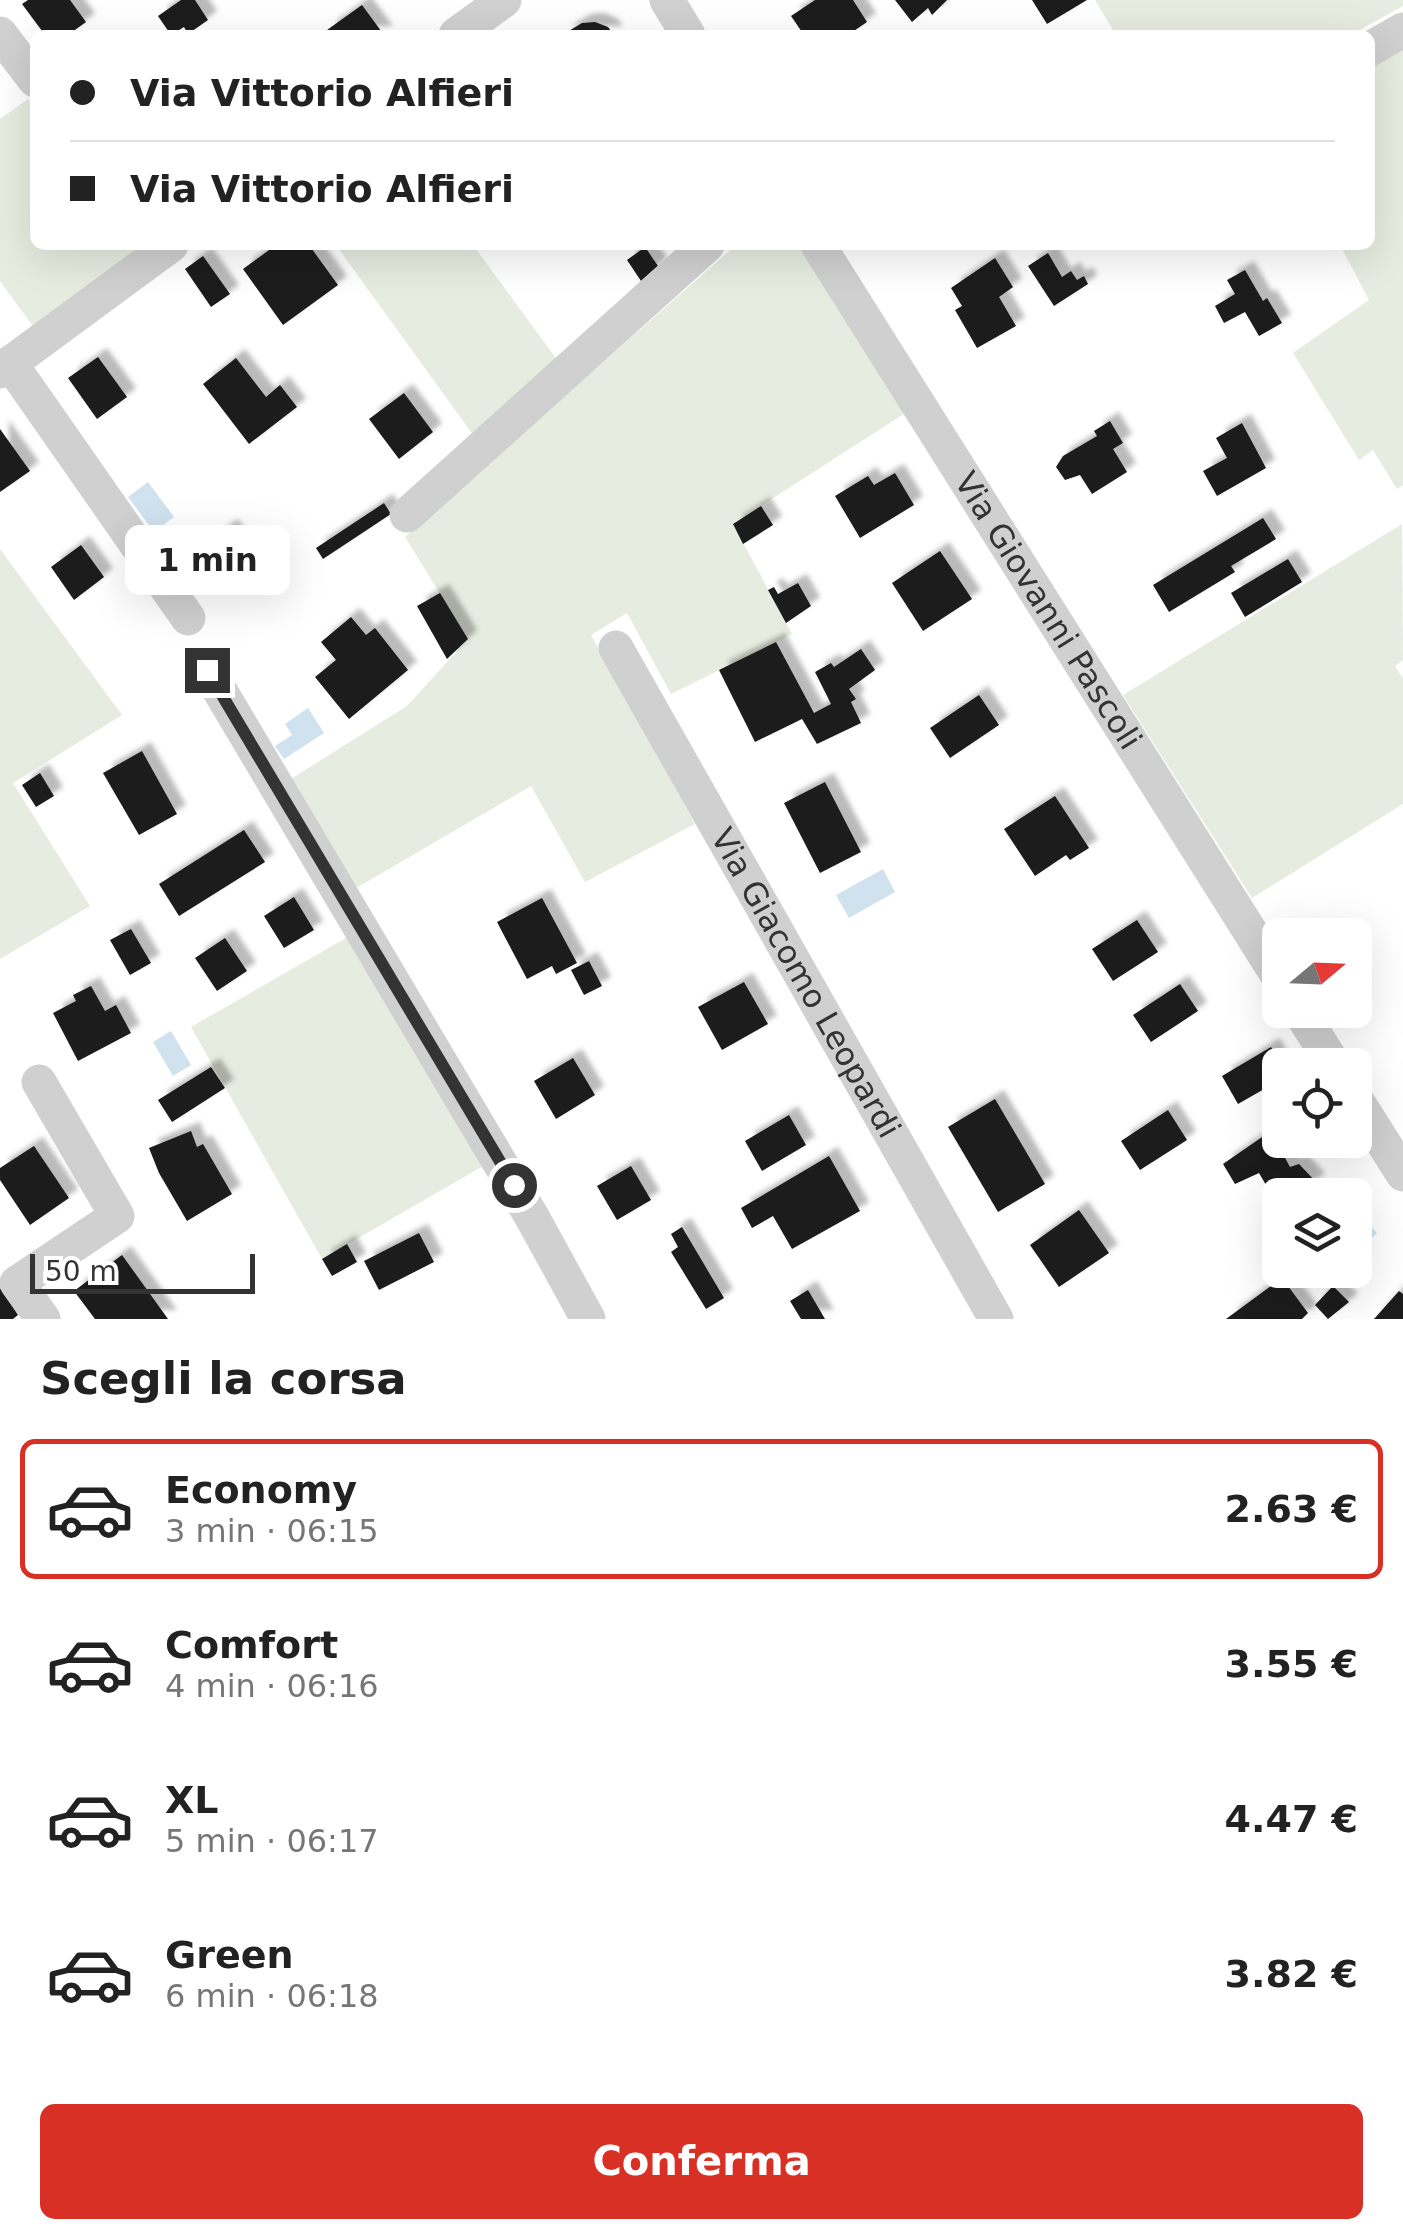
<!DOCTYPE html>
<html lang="it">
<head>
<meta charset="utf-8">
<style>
  :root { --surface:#fff; --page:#f2f2f2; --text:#222; --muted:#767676; --line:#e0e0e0; --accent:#d93025 }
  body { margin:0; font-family:"DejaVu Sans",sans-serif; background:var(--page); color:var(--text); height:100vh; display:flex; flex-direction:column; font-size:38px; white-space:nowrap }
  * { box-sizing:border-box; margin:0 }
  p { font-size:32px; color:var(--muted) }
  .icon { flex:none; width:55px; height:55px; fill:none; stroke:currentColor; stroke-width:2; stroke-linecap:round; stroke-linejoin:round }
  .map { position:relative; height:1319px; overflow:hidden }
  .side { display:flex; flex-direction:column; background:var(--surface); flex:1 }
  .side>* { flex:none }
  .guide { position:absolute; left:30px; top:30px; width:1345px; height:220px; border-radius:15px; box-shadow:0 10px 40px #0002; display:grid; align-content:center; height:220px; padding:0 40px; background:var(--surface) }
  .needle { width:65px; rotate:71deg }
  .controls { position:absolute; left:1262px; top:918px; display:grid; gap:20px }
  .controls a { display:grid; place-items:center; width:110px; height:110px; border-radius:15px; background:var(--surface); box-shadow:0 10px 40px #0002; font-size:50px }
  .scale { position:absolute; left:30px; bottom:25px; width:225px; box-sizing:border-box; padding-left:10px; border:5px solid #333; border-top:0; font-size:28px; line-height:35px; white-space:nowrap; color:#333; -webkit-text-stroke:8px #fff; paint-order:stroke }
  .end { position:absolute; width:45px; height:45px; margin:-22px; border:12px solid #333; background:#fff; box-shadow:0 0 0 5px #fff }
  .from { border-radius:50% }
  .bubble { position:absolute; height:70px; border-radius:15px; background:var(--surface); box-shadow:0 10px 40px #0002; font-size:32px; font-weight:600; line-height:70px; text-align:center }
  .guide b { display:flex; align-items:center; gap:35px; height:95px; font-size:38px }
  .guide b+b { border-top:2px solid var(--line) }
  .guide i { width:25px; height:25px; background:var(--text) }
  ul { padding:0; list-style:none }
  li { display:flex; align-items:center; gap:30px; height:140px; margin:0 20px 15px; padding:0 20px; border:5px solid transparent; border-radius:15px }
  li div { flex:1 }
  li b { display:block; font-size:38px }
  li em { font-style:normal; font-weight:600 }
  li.on { border-color:var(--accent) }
  li>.icon { width:90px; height:90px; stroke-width:1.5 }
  h2 { padding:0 40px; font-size:45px; line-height:120px }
  .action { display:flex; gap:20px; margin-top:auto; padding:20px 40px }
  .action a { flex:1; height:115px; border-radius:15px; background:var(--accent); color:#fff; font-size:40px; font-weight:600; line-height:115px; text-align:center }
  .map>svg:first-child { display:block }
  .green { fill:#e6ecdf }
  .water { fill:#cfe2ee }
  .building { fill:#1a1a1a; filter:url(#shadow) }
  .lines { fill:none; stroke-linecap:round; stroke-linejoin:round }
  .street { stroke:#d0d0d0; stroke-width:35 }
  .route { stroke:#333; stroke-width:12 }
  .labels { text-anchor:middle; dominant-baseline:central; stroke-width:10; stroke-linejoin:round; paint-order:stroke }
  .street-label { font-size:32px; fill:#333; stroke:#fff }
</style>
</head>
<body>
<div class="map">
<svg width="1403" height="1319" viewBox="0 0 1403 1319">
  <defs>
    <filter id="shadow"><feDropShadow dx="9" dy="-9" stdDeviation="2.5" flood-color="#0004"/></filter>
  </defs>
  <rect width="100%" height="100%" fill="#fff"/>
  <g class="green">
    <polygon points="1095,0 1403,0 1403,6 1351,35 1116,35"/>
    <polygon points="1403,48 1403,485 1397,489 1373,450 1359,460 1293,353 1369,300 1340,245 1370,245 1370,67"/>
    <polygon points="28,99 35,109 35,245 139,245 143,250 35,329 0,281 0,119"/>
    <polygon points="336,245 473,245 558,361 476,439"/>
    <polygon points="736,245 801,245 910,410 733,524 792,634 671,694 627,613 591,635 695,824 585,882 531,786 358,887 346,883 291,779 407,706 468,639 405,537"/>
    <polygon points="1402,524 1403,660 1395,666 1403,678 1403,804 1252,898 1123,695"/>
    <polygon points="0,549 122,715 13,783 90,906 0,959"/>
    <polygon points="353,934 485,1165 322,1259 191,1027"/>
  </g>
  <g class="water">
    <polygon points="148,482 174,517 154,532 128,497"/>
    <polygon points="308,708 324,733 284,759 275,746 292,735 285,724"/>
    <polygon points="883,869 895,892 849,918 836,895"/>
    <polygon points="171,1031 191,1065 173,1076 153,1042"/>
    <polygon points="1363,1218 1377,1233 1355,1254 1355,1225"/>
  </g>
  <g class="building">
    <polygon points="28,0 70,0 86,22 68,35 45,35 22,4"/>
    <polygon points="181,0 195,0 208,20 188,34 184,27 171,35 158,16"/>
    <polygon points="815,0 853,0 867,22 848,35 804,35 791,16"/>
    <polygon points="895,0 947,0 932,15 928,8 912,22"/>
    <polygon points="1032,0 1087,0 1047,24"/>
    <polygon points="362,5 384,35 331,35 327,30"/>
    <polygon points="595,22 608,27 614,35 562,35 582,23"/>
    <polygon points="276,245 309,245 338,285 283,325 243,269"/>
    <polygon points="645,247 658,266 641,281 627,260"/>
    <polygon points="1048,253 1062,277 1071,271 1077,280 1084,276 1088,284 1054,306 1028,266"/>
    <polygon points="203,256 230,294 211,307 185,269"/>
    <polygon points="995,258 1013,287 999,297 1016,326 977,348 955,310 962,306 951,288"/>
    <polygon points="1245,270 1263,301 1267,298 1282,323 1259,336 1245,312 1224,323 1215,306 1235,294 1227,280"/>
    <polygon points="98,357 127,397 97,419 68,378"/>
    <polygon points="236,358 266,397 280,385 297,407 249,444 203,384"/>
    <polygon points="404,393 433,432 399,459 369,419"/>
    <polygon points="1110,421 1123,443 1113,449 1127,472 1092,494 1080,475 1065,480 1056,467 1063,456 1097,436 1094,431"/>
    <polygon points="1242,423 1266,468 1217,496 1203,471 1227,458 1216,438"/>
    <polygon points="0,429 30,471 0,492"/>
    <polygon points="895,473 914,505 860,538 835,496 868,476 874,485"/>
    <polygon points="384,503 391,514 323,559 316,548"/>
    <polygon points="761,506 773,525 743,544 733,524"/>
    <polygon points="1263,518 1276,539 1231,566 1235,572 1169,612 1153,585"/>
    <polygon points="229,528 259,569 224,594 194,553"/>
    <polygon points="81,545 104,577 74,600 51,567"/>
    <polygon points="940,551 972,599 923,631 892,583"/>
    <polygon points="1288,559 1302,582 1245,617 1231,593"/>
    <polygon points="798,583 811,606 786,623 768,590 774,587 778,594"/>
    <polygon points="440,593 468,639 447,659 417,606"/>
    <polygon points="351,617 366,635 375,628 408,670 349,719 315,677 336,660 321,642"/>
    <polygon points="776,642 814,713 831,704 815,672 831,663 834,667 861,649 875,670 849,689 856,699 851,702 861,723 817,744 802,719 755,742 719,670"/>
    <polygon points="979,695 999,725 950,758 930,728"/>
    <polygon points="142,751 177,814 139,835 103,773"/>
    <polygon points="40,773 54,796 36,807 22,785"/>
    <polygon points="825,782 861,852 820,873 784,803"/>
    <polygon points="1055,796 1089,848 1070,860 1066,855 1035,876 1004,829"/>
    <polygon points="244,830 265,862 179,916 159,884"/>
    <polygon points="294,897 314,930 284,948 264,916"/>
    <polygon points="542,898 577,963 556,974 552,966 527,979 497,922"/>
    <polygon points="1137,920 1158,952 1113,981 1092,949"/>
    <polygon points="131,929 151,963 130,975 110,940"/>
    <polygon points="225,938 247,971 217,991 195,958"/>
    <polygon points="589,961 602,986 584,995 571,970"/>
    <polygon points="744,982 768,1024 722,1050 698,1007"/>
    <polygon points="1180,984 1198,1011 1151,1042 1133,1015"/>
    <polygon points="91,986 105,1011 116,1005 131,1033 78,1061 53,1013 76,1001 73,995"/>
    <polygon points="1271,1047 1280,1064 1280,1080 1238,1104 1222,1076"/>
    <polygon points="573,1058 595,1095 556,1119 534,1081"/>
    <polygon points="211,1067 225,1088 172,1122 158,1100"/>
    <polygon points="995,1099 1045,1184 998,1212 948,1127"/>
    <polygon points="1168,1110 1187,1140 1140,1170 1121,1141"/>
    <polygon points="789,1115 806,1145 762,1171 745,1141"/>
    <polygon points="1274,1129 1290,1152 1284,1156 1290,1167 1299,1164 1316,1182 1298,1195 1280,1195 1280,1209 1259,1173 1235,1184 1223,1164"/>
    <polygon points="191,1131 197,1147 203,1144 232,1194 187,1221 159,1173 149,1148"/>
    <polygon points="34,1146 69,1198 30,1225 0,1180 0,1168"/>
    <polygon points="829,1156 860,1211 792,1249 773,1216 752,1228 741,1208"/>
    <polygon points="631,1166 651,1200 617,1220 597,1186"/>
    <polygon points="1079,1210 1109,1253 1059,1287 1030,1245"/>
    <polygon points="682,1227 724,1298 706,1309 671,1252 678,1247 671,1234"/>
    <polygon points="419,1233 434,1262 379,1290 364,1261"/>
    <polygon points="347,1244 357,1262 332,1276 322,1259"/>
    <polygon points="122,1255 168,1319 95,1319 74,1291"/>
    <polygon points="1282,1278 1308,1313 1302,1319 1226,1319"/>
    <polygon points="1333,1286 1349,1302 1328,1319 1315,1305"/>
    <polygon points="0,1288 18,1315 13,1319 0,1319"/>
    <polygon points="808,1290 825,1319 801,1319 790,1301"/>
    <polygon points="1399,1291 1403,1294 1403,1319 1374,1319"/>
  </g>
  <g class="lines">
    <g class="street">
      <polyline points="667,0 688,35"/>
      <polyline points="0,34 35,80"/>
      <polyline points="456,35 504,0"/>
      <polyline points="1370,49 1403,30"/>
      <path id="s1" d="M818,245L1280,979"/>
      <polyline points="10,363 188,618"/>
      <polyline points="0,371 171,245"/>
      <polyline points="407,515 707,245"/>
      <path id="s2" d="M616,648L996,1319"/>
      <polyline points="207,669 532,1217 588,1319"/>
      <polyline points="1299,1010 1334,1065"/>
      <polyline points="39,1082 117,1216 17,1283 43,1319"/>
      <polyline points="1355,1098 1403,1174"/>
    </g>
  </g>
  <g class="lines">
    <polyline class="route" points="207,670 514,1185"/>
  </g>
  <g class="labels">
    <g class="street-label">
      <text stroke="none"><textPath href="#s1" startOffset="432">Via Giovanni Pascoli</textPath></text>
      <text stroke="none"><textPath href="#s2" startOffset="385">Via Giacomo Leopardi</textPath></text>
    </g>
  </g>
</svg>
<div class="controls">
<a><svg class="needle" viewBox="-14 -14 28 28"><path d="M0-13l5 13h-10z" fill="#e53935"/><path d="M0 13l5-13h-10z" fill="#767676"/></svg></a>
<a><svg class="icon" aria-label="locate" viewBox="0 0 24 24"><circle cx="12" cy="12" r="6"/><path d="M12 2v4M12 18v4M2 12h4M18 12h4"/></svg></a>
<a><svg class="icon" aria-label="layers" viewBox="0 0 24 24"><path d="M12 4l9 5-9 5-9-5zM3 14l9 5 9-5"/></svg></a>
</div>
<div class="scale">50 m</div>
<i class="end from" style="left:514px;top:1185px"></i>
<i class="end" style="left:207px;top:670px"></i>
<div class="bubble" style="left:125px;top:525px;width:165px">1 min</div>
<div class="guide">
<b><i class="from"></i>Via Vittorio Alfieri</b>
<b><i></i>Via Vittorio Alfieri</b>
</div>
</div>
<section class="side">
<h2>Scegli la corsa</h2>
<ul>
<li class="on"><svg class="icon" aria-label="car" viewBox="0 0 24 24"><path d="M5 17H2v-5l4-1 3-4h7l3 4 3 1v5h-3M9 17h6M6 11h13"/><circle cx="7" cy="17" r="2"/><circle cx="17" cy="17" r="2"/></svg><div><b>Economy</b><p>3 min · 06:15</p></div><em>2.63 €</em></li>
<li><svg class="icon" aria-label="car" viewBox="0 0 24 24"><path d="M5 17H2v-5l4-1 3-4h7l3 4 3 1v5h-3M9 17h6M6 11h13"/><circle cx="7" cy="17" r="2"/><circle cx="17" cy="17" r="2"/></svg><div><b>Comfort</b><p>4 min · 06:16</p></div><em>3.55 €</em></li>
<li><svg class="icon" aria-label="car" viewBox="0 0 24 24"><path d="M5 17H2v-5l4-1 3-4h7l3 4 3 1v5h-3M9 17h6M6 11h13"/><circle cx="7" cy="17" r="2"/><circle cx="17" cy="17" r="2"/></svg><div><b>XL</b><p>5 min · 06:17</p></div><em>4.47 €</em></li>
<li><svg class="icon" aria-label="car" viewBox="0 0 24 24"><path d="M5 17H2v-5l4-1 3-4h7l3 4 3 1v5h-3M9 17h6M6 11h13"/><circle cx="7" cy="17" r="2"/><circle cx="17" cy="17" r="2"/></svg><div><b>Green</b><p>6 min · 06:18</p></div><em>3.82 €</em></li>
</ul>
<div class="action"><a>Conferma</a></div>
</section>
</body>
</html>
